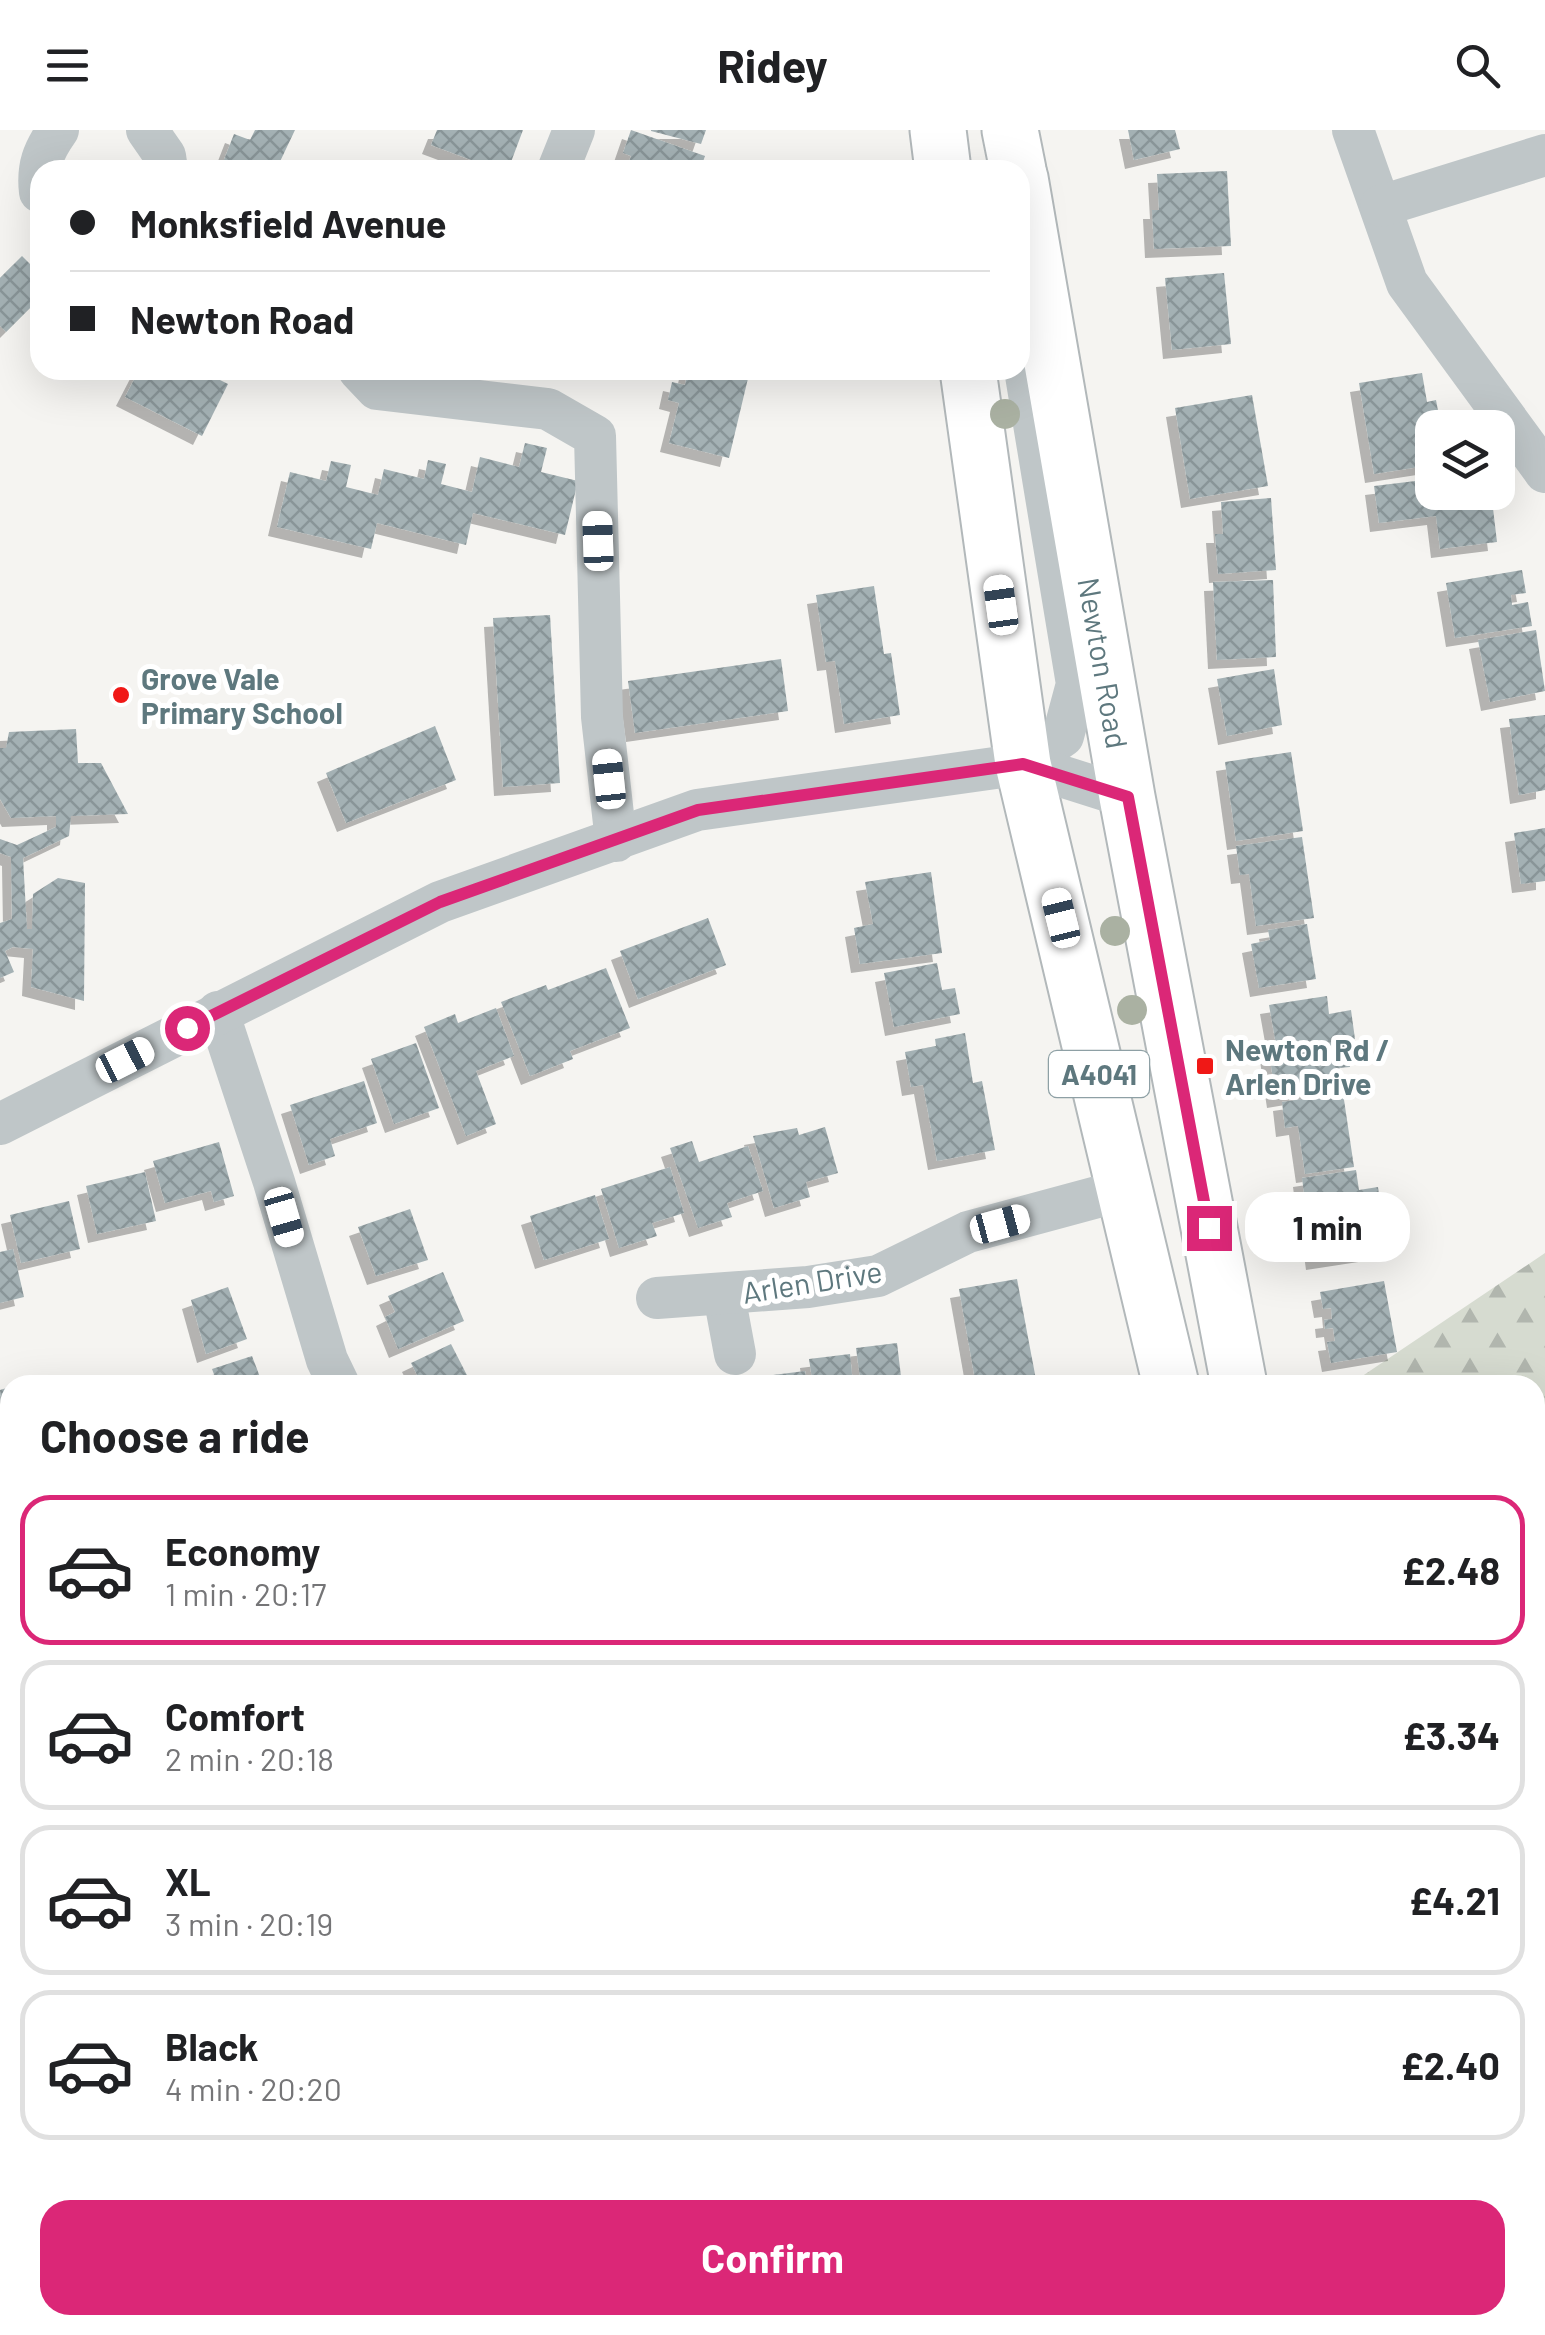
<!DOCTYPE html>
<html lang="en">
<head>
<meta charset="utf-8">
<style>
  :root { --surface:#fff; --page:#f6f6f6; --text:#202124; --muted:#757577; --line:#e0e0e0; --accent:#db2777 }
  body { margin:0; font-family:Barlow,sans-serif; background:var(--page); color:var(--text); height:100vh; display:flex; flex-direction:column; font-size:38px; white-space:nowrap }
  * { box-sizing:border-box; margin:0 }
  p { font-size:32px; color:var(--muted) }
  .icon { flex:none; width:55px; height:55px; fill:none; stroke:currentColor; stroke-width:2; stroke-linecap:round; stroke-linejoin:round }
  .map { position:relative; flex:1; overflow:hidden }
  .sheet { position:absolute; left:0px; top:1245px; width:1545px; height:960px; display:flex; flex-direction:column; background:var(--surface); border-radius:30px 30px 0 0; box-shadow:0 10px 40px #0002 }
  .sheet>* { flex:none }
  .top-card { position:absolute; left:30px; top:30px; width:1000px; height:220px; border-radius:30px; box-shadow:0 10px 40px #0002; display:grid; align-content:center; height:220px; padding:0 40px; background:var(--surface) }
  .controls { position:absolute; left:1415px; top:280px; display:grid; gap:20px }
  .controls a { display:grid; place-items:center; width:100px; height:100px; border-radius:20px; background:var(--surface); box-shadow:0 10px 40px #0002; font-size:50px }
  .end { position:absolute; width:45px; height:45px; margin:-22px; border:12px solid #db2777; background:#fff; box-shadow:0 0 0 5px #fff }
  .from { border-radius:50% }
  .bubble { position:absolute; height:70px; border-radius:30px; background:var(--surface); box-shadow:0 10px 40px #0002; font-size:32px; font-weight:700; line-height:70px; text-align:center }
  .car { position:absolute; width:30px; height:60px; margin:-30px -15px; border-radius:12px; box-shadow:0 0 8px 2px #0007; background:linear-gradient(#fff 24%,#345 0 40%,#fff 0 76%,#345 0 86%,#fff 0) }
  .top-card b { display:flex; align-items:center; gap:35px; height:95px; font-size:38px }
  .top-card b+b { border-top:2px solid var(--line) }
  .top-card i { width:25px; height:25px; background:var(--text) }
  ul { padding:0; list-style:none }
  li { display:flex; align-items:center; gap:30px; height:150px; margin:0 20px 15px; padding:0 20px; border:5px solid var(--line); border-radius:30px }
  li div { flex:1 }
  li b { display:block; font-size:38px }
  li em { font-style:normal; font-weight:700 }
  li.on { border-color:var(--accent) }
  li>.icon { width:90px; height:90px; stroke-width:1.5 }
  h2 { padding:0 40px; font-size:45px; line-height:120px }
  .action { display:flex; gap:20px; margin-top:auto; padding:20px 40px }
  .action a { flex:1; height:115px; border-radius:30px; background:var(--accent); color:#fff; font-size:40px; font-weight:700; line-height:115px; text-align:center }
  header { display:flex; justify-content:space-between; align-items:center; height:130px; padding:0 40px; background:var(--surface); font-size:45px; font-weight:700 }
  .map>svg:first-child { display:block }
  .forest { fill:url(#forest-firs) }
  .water { fill:url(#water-rules) }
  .building { fill:url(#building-cross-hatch); filter:url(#shadow) }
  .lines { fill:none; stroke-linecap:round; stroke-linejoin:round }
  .highway-casing { stroke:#b2b8ba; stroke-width:59 }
  .minor { stroke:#bfc6c8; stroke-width:42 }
  .highway { stroke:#fff; stroke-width:55 }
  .tree { fill:#aab1a2 }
  .route { stroke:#db2777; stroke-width:12 }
  .poi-dot { fill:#f01816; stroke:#fff; stroke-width:4 }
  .labels { text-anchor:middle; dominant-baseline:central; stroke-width:10; stroke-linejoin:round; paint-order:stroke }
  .shield { fill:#fff; stroke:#8ea0a5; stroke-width:2.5 }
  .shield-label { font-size:28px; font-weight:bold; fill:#5e787e }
  .street-label { font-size:30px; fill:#5e787e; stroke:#fff }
  .poi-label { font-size:30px; font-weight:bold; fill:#5e787e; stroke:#fff; text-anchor:start }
</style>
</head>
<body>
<header><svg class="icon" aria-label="menu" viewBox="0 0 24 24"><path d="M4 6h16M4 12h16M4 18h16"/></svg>Ridey<svg class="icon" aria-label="search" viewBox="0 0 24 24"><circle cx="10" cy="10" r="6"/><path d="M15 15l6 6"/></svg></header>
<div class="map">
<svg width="1545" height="2205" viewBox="0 0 1545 2205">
  <defs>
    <pattern id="forest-firs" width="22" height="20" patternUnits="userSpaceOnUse" patternTransform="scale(2.5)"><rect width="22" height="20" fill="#d6dbd0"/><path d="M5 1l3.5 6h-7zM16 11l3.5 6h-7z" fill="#b1b6ae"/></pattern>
    <pattern id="water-rules" width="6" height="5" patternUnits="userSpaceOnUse" patternTransform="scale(2.5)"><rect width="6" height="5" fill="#b3c6c7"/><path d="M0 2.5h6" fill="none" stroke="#95a6a7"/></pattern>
    <pattern id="building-cross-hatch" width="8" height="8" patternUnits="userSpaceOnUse" patternTransform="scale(2.5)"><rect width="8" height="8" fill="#a4b1b4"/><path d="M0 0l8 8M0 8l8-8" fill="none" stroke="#899598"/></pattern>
    <filter id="shadow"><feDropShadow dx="-9" dy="9" stdDeviation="0" flood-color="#0004"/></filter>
  </defs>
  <rect width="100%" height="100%" fill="#f5f4f1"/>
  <g class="forest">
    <polygon points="1545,1123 1545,1323 1535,1329 1535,1255 1349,1255"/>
    <polygon points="10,2152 10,2195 46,2195 28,2205 0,2205 0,2159"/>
  </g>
  <polygon class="water" points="101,2195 197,2195 180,2205 84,2205"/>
  <g class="building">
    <polygon points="255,0 295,0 276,40 220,40 234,4 250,10"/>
    <polygon points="437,0 523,0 508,40 498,40 431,15"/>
    <polygon points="631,0 705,26 700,40 626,40 631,26 623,23"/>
    <polygon points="706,0 701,14 651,1 651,0"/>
    <polygon points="1128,0 1175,0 1180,19 1134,30"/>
    <polygon points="1227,41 1231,116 1154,119 1152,80 1159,80 1157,44"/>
    <polygon points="22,126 40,144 40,168 6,202 0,196 0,148"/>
    <polygon points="1224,143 1231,214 1172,220 1165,148"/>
    <polygon points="139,240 200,240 228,254 202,306 125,267"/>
    <polygon points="688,240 750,240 729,328 669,313 679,273 668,270 672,252 685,255"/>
    <polygon points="1422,243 1427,272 1436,270 1439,286 1432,288 1432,335 1374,344 1359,253"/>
    <polygon points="1252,265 1268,356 1190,369 1175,278"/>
    <polygon points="525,313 547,318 541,342 578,351 565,405 473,383 466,415 377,393 371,419 277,397 290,342 326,351 331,331 351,335 346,357 378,365 384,339 424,349 428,330 446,334 441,354 472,362 480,327 519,337"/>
    <polygon points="1506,339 1510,368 1492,370 1497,412 1440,419 1436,386 1379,393 1374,356 1432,349 1432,362 1498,362 1498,340"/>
    <polygon points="1271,368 1276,440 1218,444 1215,404 1223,404 1221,372"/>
    <polygon points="1522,440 1526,463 1511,465 1512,475 1528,472 1532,496 1455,508 1446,453"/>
    <polygon points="1273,450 1276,527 1217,530 1213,452"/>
    <polygon points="874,456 884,524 891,523 900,585 844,594 835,531 826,532 816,465"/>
    <polygon points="550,485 560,653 503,657 493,488"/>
    <polygon points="1536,500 1545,561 1490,572 1478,510"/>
    <polygon points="781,529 788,581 635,603 628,551"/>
    <polygon points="1274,539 1282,595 1227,606 1217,549"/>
    <polygon points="1545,585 1545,660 1519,665 1509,589"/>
    <polygon points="435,596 456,650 346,693 326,643"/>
    <polygon points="76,599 78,633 101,633 128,684 71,686 69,706 23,728 27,799 32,799 33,764 58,748 85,753 84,871 31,857 33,819 13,817 5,821 14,842 0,848 0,793 12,789 11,727 0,723 0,709 17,715 56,697 56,686 11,688 0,669 0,618 6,618 9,602"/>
    <polygon points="1291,622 1303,701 1236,711 1225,632"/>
    <polygon points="1545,698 1545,751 1521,754 1514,703"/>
    <polygon points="1302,707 1314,788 1256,796 1249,744 1240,745 1236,716"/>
    <polygon points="931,742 942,823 860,834 854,798 873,794 865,752"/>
    <polygon points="708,788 726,835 638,869 620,821"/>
    <polygon points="1307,794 1316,849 1259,858 1251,814 1270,810 1268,800"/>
    <polygon points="937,833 942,860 955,858 960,884 894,897 884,843"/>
    <polygon points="606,838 630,898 570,921 573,929 530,946 501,872 546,855 548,860"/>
    <polygon points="1327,866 1329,884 1351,880 1355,909 1346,911 1350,937 1339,938 1342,958 1276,969 1269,922 1277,920 1269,875"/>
    <polygon points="496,878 514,926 476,941 496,994 466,1006 424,897 455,884 458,893"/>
    <polygon points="965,903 973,953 982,951 995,1020 937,1031 923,955 911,957 905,922 936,916 935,909"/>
    <polygon points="416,913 439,978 394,994 371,929"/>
    <polygon points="364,951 377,993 330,1009 335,1026 309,1035 290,975"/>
    <polygon points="1343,963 1354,1037 1305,1044 1298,996 1285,998 1282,972"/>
    <polygon points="825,997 838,1043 806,1052 810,1067 774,1078 753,1006 797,998 799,1005"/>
    <polygon points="692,1011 699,1032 748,1016 763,1061 727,1073 732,1087 698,1098 670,1018"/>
    <polygon points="219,1012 234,1066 214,1072 211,1061 165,1073 153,1031"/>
    <polygon points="670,1037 684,1083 652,1093 657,1106 619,1118 601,1059"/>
    <polygon points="1356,1040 1359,1060 1378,1057 1387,1120 1315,1131 1313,1116 1304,1117 1300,1088 1307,1086 1302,1048"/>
    <polygon points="145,1042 156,1091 97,1104 86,1056"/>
    <polygon points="595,1065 609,1109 544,1130 530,1086"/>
    <polygon points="69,1071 80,1119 21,1133 10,1085"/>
    <polygon points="410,1079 428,1130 376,1146 358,1097"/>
    <polygon points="13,1119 24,1167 0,1173 0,1122"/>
    <polygon points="443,1142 464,1191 398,1219 385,1187 395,1182 388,1166"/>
    <polygon points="1017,1149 1037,1255 976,1255 959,1159"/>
    <polygon points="1384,1151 1397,1222 1331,1233 1327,1212 1335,1211 1333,1198 1325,1199 1324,1190 1332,1189 1331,1178 1323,1179 1320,1162"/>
    <polygon points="228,1157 247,1209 206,1224 191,1170"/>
    <polygon points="897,1213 902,1255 861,1255 856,1218"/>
    <polygon points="451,1214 472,1255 422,1255 411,1233"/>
    <polygon points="850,1224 853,1255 813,1255 809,1229"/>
    <polygon points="252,1226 263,1255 218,1255 212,1239"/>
    <polygon points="805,1241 807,1255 766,1255 765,1246"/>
    <polygon points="10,1257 10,1320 3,1322 0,1260"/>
    <polygon points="0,1683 10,1693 10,1712 0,1724"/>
    <polygon points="1536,1744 1545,1773 1545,1896 1535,1899"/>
    <polygon points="1535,1969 1545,1970 1545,2041 1535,2040"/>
    <polygon points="10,2051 10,2117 0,2123 0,2057"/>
    <polygon points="323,2195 374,2195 378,2205 296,2205"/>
    <polygon points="1102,2195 1175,2195 1176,2205 1103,2205"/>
  </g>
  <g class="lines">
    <g class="highway-casing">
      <g id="highway">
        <polyline points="938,0 943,40"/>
        <polyline points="1010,0 1018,40"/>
        <path id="s1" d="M1020,48L1127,667L1239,1255"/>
        <polyline points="968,240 1023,634 1171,1255"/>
        <polyline points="1320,2195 1321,2205"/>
        <polyline points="1386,2205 1386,2195"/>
      </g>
    </g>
    <g class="minor">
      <polyline points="147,0 165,26 167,40"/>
      <polyline points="1353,0 1407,153 1545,342"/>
      <polyline points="558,40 574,0"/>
      <path d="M40,62C37,37 43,21 58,0"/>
      <polyline points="1381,76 1545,25"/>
      <polyline points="1020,209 1077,554 1063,606 1023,634"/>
      <polyline points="359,240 377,259 548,279 595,306 602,587 616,711"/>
      <polyline points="218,882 274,1052 327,1230 339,1255"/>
      <polyline points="0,994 440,772 697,680 1023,634 1127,667"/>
      <polyline points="724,1165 735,1224"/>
      <polyline points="657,1168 808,1157 878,1146 968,1102 1127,1059"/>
      <polyline points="0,1441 5,1440"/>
      <polyline points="0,1570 10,1588"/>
      <polyline points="0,1874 10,1896"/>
      <polyline points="0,1938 10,1924"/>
      <polyline points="1507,2205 1508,2195"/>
    </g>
    <use href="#highway" class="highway"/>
  </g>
  <g class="tree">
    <circle cx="1005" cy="284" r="15"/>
    <circle cx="1115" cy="801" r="15"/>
    <circle cx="1132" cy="880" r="15"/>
  </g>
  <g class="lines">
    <polyline class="route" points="187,898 440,772 698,680 1023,634 1128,667 1209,1098"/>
  </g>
  <g class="poi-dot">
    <circle cx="121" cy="565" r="10"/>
    <rect x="1195" y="926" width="20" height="20" rx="5"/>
  </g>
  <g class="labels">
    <rect class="shield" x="1049" y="921" width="100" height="46" rx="8"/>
    <g class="shield-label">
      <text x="1099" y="944">A4041</text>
    </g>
    <g class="street-label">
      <text stroke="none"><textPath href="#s1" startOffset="492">Newton Road</textPath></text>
      <text transform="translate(812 1151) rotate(-9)">Arlen Drive</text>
    </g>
    <g class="poi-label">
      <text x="141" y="548">Grove Vale<tspan x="141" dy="34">Primary School</tspan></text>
      <text x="1225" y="919">Newton Rd /<tspan x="1225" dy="34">Arlen Drive</tspan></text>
    </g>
  </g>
</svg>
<div class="controls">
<a><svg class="icon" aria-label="layers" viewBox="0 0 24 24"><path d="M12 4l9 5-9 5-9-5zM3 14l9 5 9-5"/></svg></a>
</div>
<i class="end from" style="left:187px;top:898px"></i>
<i class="end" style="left:1209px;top:1098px"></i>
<div class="bubble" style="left:1245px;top:1062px;width:165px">1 min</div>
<i class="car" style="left:598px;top:411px;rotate:358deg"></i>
<i class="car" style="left:1001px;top:475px;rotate:352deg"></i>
<i class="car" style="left:609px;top:649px;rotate:354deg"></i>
<i class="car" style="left:1061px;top:788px;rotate:346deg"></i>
<i class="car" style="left:125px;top:930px;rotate:63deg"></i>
<i class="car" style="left:284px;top:1087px;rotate:164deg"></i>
<i class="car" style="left:1000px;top:1094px;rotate:75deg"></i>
<div class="top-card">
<b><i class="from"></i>Monksfield Avenue</b>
<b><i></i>Newton Road</b>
</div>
<section class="sheet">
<h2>Choose a ride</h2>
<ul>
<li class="on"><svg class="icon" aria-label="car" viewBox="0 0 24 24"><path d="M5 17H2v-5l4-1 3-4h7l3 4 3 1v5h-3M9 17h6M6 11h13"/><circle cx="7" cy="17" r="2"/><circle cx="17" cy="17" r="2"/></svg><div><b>Economy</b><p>1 min · 20:17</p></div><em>£2.48</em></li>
<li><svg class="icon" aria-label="car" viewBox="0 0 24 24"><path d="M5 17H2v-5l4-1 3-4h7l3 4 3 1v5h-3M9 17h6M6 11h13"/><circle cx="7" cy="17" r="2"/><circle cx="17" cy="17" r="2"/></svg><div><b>Comfort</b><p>2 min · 20:18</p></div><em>£3.34</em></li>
<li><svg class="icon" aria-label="car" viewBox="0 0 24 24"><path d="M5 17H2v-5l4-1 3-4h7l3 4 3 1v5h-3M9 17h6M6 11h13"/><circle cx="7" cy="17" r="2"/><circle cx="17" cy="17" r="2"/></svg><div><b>XL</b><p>3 min · 20:19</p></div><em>£4.21</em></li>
<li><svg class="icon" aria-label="car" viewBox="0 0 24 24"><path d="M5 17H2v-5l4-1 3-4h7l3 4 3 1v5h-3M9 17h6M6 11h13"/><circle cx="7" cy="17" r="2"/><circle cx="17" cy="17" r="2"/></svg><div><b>Black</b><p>4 min · 20:20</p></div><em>£2.40</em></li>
</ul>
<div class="action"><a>Confirm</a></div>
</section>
</div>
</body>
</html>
